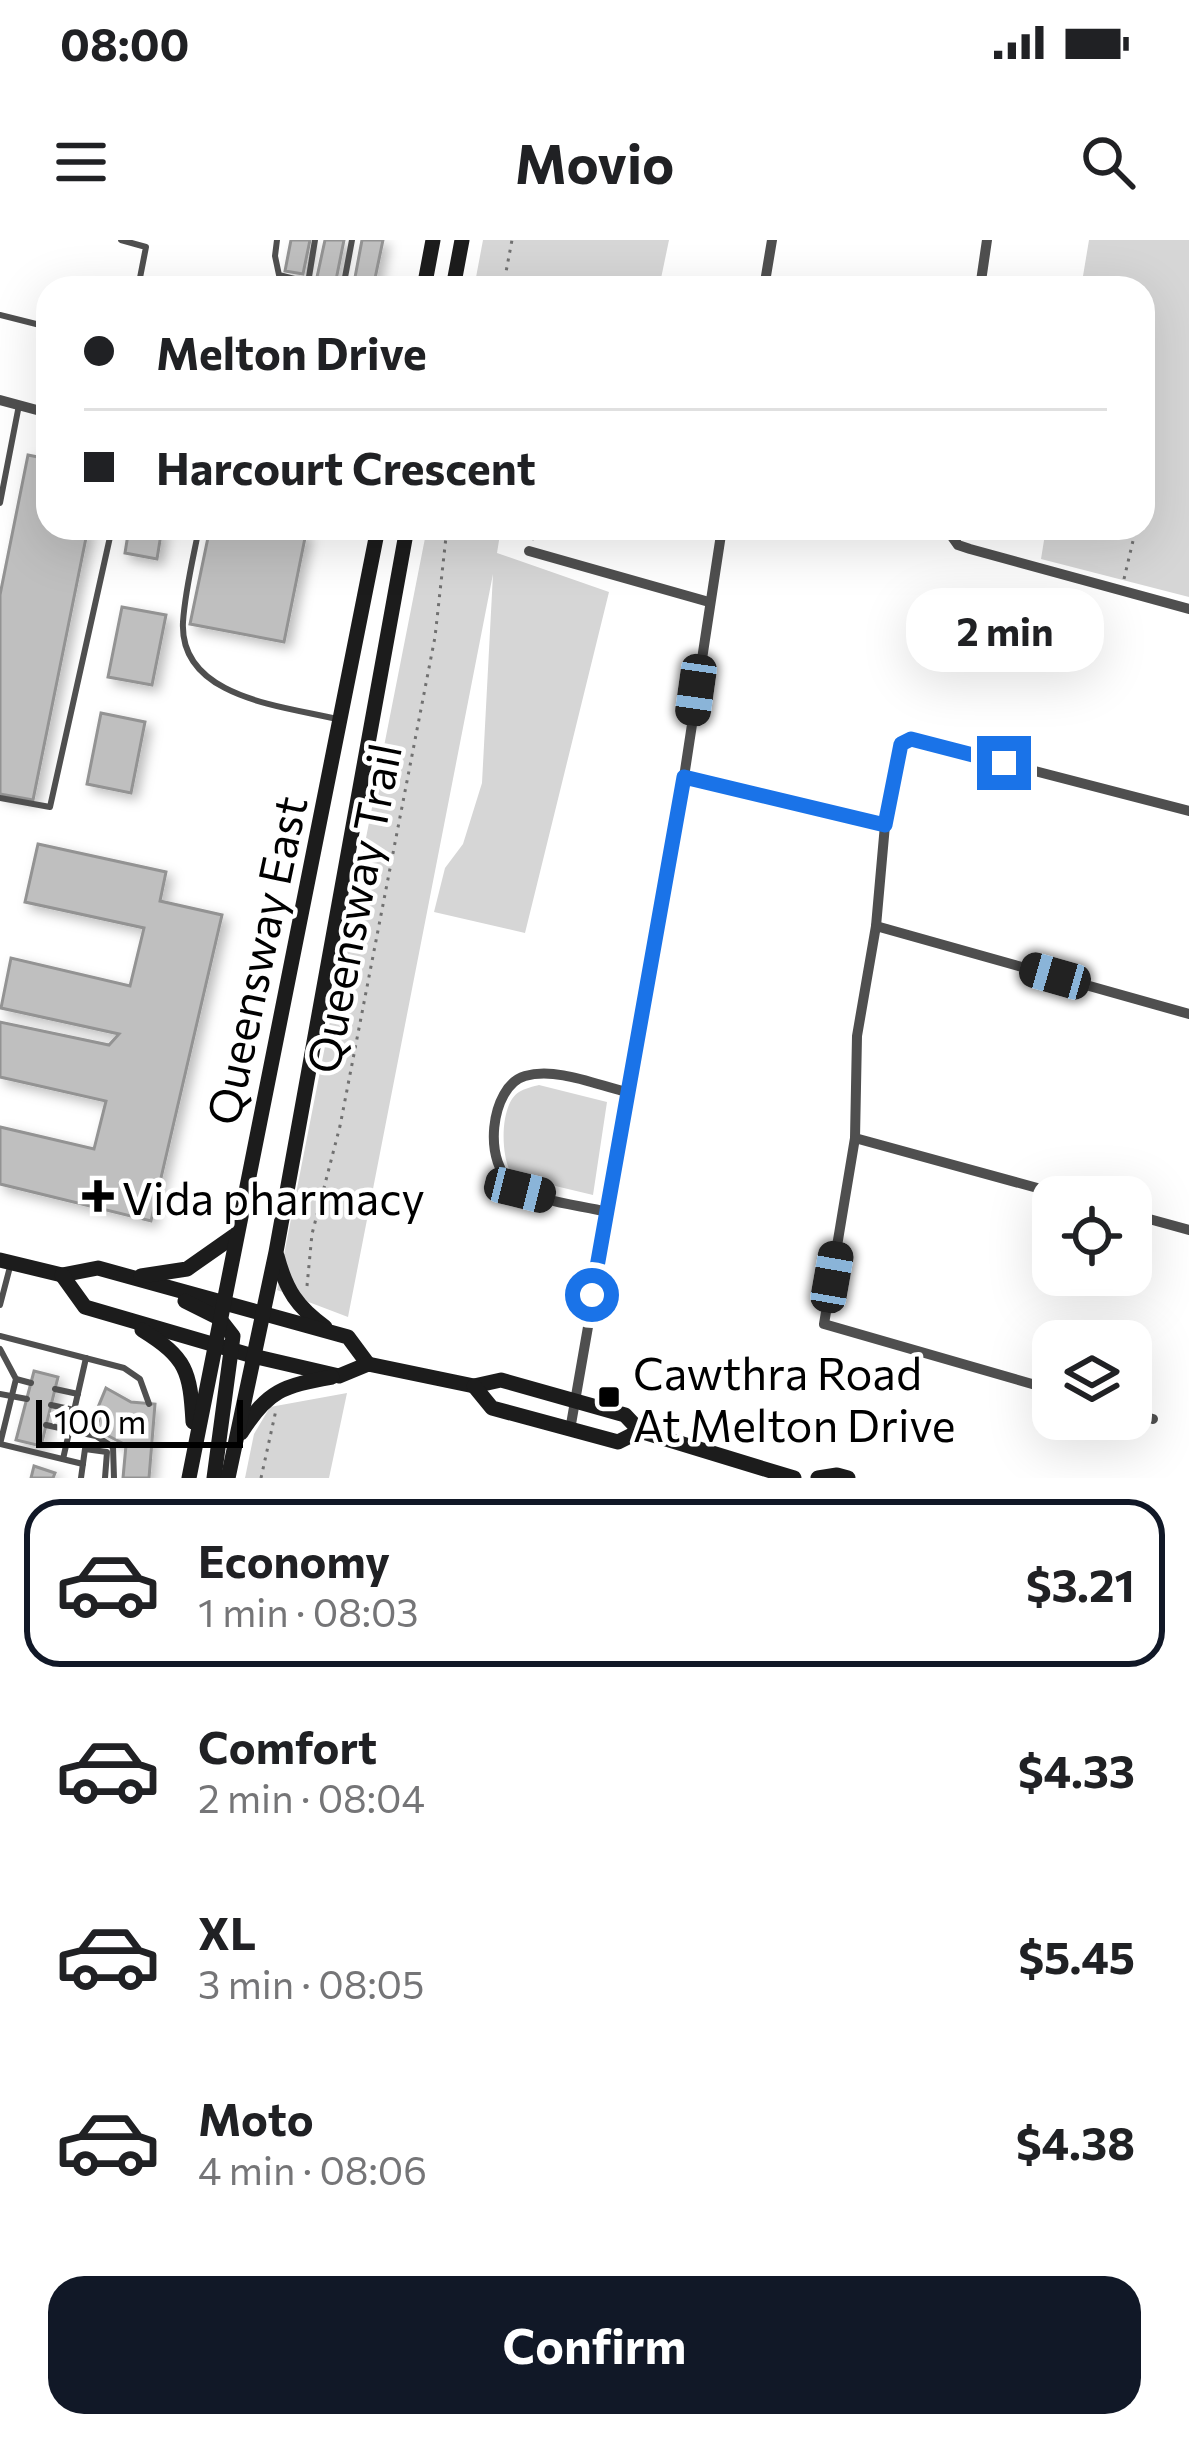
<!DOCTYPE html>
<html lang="en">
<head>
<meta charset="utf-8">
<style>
  :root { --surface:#fff; --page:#f6f6f6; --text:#202124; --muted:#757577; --line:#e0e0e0; --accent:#111827 }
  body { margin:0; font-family:Commissioner,sans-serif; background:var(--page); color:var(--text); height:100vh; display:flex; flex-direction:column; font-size:45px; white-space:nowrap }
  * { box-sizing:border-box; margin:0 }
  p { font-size:39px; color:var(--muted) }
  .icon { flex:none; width:66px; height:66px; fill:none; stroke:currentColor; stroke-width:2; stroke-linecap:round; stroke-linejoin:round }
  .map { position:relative; height:1238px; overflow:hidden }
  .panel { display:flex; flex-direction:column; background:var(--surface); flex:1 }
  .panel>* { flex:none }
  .banner { position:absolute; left:36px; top:36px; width:1119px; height:264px; border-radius:36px; box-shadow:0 12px 48px #0002; display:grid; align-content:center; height:264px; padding:0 48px; background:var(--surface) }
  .buttons { position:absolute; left:1032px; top:936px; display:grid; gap:24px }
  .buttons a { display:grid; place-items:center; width:120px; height:120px; border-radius:24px; background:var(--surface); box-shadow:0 12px 48px #0002; font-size:60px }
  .scale { position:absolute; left:36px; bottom:30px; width:207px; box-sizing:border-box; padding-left:12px; border:6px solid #000; border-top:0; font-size:33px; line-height:42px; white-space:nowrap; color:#000; -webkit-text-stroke:9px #fff; paint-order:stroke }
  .end { position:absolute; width:54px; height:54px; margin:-27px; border:15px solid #1a73e8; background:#fff; box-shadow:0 0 0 6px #fff }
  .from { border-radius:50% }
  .bubble { position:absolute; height:84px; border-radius:36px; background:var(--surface); box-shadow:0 12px 48px #0002; font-size:39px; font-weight:700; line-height:84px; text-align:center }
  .car { position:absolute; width:36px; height:72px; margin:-36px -18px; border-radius:15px; box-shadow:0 0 9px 3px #0007; background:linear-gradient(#222 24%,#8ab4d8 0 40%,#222 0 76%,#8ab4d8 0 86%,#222 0) }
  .banner b { display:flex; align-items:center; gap:42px; height:114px; font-size:45px }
  .banner b+b { border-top:3px solid var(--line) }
  .banner i { width:30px; height:30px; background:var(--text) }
  ul { padding:21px 0 0; list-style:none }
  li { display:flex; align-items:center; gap:36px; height:168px; margin:0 24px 18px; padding:0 24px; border:6px solid transparent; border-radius:36px }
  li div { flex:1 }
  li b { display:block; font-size:45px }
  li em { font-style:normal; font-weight:700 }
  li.on { border-color:var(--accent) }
  li>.icon { width:108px; height:108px; stroke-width:1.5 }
  .cta { display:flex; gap:24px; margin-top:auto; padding:24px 48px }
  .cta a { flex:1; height:138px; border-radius:36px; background:var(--accent); color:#fff; font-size:48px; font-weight:700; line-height:138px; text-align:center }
  .status { display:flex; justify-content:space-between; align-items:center; height:84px; padding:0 60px; background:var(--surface); direction:ltr }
  .status svg { height:33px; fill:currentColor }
  header { display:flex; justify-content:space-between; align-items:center; height:156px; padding:0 48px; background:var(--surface); font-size:54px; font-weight:700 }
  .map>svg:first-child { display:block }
  .green { fill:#d6d6d6 }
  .building { fill:#bfbfbf; stroke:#939393; stroke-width:3; filter:url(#shadow) }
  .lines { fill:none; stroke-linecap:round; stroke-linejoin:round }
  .path { stroke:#717171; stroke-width:3; stroke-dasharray:3 6; stroke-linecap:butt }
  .lane { stroke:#4f4f4f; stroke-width:6 }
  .street { stroke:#4f4f4f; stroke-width:10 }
  .secondary { stroke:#1c1c1c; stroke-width:15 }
  .route { stroke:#1a73e8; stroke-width:15 }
  .poi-dot { fill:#000; stroke:#fff; stroke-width:4.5 }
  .labels { text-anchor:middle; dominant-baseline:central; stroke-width:9; stroke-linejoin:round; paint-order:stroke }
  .street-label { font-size:45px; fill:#000; stroke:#fff }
  .poi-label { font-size:45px; fill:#000; stroke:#fff; text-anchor:start }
</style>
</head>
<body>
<div class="status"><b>08:00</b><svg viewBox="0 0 49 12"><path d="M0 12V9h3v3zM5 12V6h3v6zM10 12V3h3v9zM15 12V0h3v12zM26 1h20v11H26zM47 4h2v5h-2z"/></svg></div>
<header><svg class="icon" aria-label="menu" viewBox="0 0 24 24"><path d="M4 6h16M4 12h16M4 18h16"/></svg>Movio<svg class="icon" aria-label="search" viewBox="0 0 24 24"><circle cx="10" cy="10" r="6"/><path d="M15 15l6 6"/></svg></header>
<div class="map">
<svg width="1189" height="1238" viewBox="0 0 1189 1238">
  <defs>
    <filter id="shadow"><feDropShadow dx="5.5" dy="5.5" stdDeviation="6" flood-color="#0004"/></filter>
  </defs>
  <rect width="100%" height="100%" fill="#fff"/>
  <g class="green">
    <polygon points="483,0 669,0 659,48 474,48"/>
    <polygon points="1089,0 1189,0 1189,357 1041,319 1046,288 1143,288 1143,48 1081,48"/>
    <polygon points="427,288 501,288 497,313 609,352 525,693 434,672 445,628 463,604 482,543 493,334 348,1077 277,1050"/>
    <path d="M539,845L607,862L593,955L522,938L509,929C501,911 500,864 519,852C523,849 535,846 539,845Z"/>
    <polygon points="347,1153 329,1238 245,1238 254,1194 270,1167"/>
  </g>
  <g class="building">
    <polygon points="291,0 310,0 303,34 285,31"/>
    <polygon points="325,0 344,0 336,40 317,37"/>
    <polygon points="362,0 383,0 373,48 353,48"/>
    <polygon points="28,215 48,219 48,288 88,288 33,560 0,554 0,355"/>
    <polygon points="129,288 162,288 157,319 125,313"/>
    <polygon points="210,288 279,288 306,293 284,402 190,384"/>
    <polygon points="122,367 166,375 152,445 108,437"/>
    <polygon points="101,473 145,482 131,553 87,544"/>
    <polygon points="38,604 166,632 160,661 222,675 151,981 0,944 0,887 94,909 106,861 0,837 0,782 109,805 119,794 1,768 11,718 130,746 144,688 25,662"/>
    <polygon points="34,1131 58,1137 41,1206 16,1200"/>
    <polygon points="106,1148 131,1162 155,1164 149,1238 123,1238 126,1205 95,1189 99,1179 94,1177"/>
    <polygon points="34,1226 55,1233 53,1238 31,1238"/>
  </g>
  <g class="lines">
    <g class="path">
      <polyline points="503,48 512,0"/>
      <polyline points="1143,262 1149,239"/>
      <polyline points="1143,263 1149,272 1143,277"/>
      <polyline points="513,288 534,294 532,300"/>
      <polyline points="1124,339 1136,288"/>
      <polyline points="307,1046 312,994 340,886 435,397 447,288"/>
      <polyline points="261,1238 276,1170"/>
    </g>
    <g class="lane">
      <polyline points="121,0 146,7 138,48"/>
      <polyline points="277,0 275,16 279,35 329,48"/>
      <polyline points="308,43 315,0"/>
      <polyline points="343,48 352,0"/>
      <polyline points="0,75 48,87"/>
      <polyline points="0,263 19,165"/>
      <path d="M199,288C193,319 185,351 183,382C179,458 283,466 337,479"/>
      <polyline points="0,558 50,567 112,288"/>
      <polyline points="0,1065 11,1023"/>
      <polyline points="0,1096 124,1128 140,1139 149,1164"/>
      <polyline points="0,1109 16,1139 0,1204 83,1224"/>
      <polyline points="16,1139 31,1143"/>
      <polyline points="55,1149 78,1154"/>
      <polyline points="0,1154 27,1159"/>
      <polyline points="51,1165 74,1170"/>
      <polyline points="46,1185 96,1196 113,1207 114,1238"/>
      <polyline points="63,1219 86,1118"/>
      <polyline points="81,1238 85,1209 107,1212 105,1238"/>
    </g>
    <g class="street">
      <polyline points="764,48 772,0"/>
      <polyline points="980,48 987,0"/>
      <polyline points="0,160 48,173"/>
      <polyline points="946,288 958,305 970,309 1189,369"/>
      <polyline points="529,311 709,362"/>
      <polyline points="684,537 885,585"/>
      <polyline points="876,686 1189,774"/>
      <polyline points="855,898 1070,957"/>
      <path d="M607,972C579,965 540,962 516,947C481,926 490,846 525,836C556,827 597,845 627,852"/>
      <polyline points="1131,974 1189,990"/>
      <polyline points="1053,1150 824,1084 855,898 857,796 876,686 885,585 901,504 911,499 1189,571"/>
      <polyline points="1131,1173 1153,1179"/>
      <polyline points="570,1190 684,537 722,288"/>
    </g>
    <g class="secondary">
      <polyline points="424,48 433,0"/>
      <polyline points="453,48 462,0"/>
      <path d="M277,1016C286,1050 297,1067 325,1087"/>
      <polyline points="0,1020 62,1035 98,1028 348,1097 368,1124"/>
      <polyline points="62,1035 85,1067 253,1116 339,1136 368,1124 474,1146 501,1140 625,1175 640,1191 794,1238"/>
      <polyline points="141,1036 187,1029 234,996"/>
      <polyline points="185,1061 219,1078 233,1096 214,1238"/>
      <path d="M142,1090C187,1118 190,1131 193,1182"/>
      <polyline points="474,1146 492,1168 618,1202 640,1191"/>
      <path d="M241,1193C268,1150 283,1146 332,1137"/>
      <polyline points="189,1238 378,288"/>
      <polyline points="228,1238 276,1012 407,288"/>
      <polyline points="818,1238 837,1235 848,1238"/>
    </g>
  </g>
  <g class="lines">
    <polyline class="route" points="592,1055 684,537 885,585 901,504 911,499 1004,523"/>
  </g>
  <g class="poi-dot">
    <path d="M92 938h12v12h12v12h-12v12h-12v-12h-12v-12h12z"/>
    <rect x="597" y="1145" width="24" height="24" rx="6"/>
  </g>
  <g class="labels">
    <g class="street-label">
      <text transform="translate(352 668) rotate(-79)">Queensway Trail</text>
      <text transform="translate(255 720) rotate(-78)">Queensway East</text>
    </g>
    <g class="poi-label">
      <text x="122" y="956">Vida pharmacy</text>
      <text x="633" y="1131">Cawthra Road<tspan x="633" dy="52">At Melton Drive</tspan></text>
    </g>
  </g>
</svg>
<div class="buttons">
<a><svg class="icon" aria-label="locate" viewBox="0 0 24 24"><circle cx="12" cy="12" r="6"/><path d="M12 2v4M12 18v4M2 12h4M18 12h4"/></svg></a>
<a><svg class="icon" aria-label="layers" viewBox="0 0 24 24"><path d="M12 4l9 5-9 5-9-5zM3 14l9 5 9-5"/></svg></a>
</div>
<div class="scale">100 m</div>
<i class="end from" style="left:592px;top:1055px"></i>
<i class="end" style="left:1004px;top:523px"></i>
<div class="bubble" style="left:906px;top:348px;width:198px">2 min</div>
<i class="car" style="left:696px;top:450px;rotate:188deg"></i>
<i class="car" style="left:1055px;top:736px;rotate:286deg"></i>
<i class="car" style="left:520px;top:950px;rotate:104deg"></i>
<i class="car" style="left:832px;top:1037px;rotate:10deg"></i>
<div class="banner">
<b><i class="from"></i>Melton Drive</b>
<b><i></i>Harcourt Crescent</b>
</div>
</div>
<section class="panel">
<ul>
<li class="on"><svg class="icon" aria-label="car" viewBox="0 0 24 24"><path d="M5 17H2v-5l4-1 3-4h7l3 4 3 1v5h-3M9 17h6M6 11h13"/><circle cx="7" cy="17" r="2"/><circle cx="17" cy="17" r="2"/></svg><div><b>Economy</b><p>1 min · 08:03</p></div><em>$3.21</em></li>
<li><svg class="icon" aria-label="car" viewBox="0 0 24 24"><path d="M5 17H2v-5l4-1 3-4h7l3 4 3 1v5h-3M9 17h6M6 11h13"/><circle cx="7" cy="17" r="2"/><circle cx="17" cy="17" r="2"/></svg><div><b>Comfort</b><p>2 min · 08:04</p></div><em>$4.33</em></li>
<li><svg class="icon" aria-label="car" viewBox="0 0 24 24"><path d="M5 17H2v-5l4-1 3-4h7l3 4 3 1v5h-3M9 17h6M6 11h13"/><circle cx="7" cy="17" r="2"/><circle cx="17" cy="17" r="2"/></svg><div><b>XL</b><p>3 min · 08:05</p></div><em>$5.45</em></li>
<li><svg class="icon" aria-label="car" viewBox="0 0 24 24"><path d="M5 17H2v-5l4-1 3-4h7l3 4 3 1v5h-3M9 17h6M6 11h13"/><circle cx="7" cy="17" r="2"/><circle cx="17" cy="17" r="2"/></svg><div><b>Moto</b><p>4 min · 08:06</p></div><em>$4.38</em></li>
</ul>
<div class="cta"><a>Confirm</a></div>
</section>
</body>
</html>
